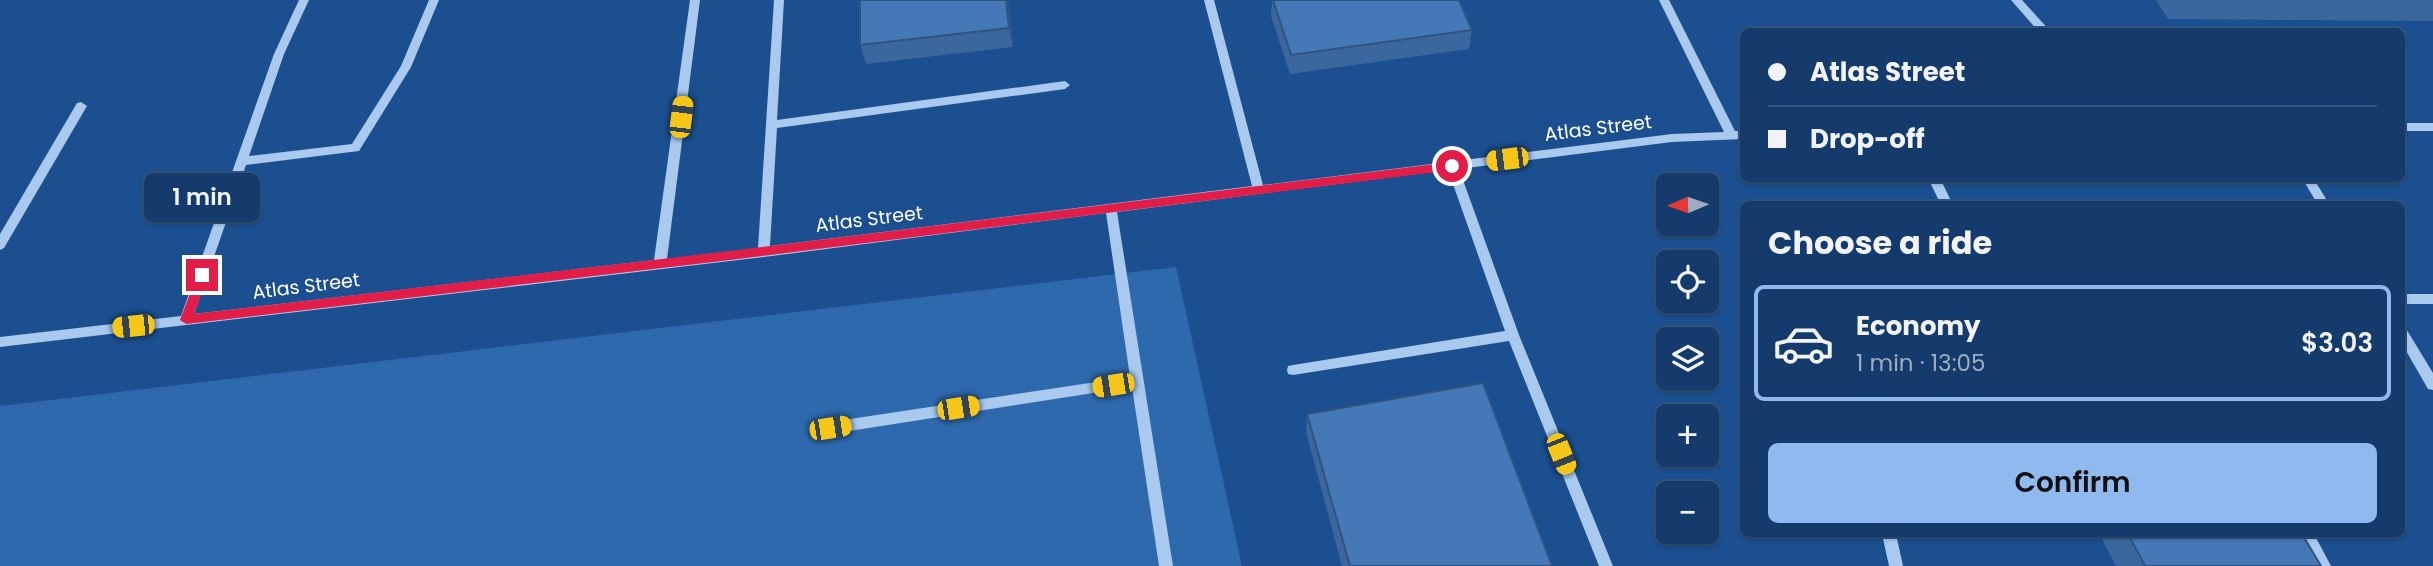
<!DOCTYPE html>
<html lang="en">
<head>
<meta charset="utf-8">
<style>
  :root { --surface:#143b6b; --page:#1d4271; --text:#f1f3f6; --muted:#9dadc1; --line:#33557e; --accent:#90b9f0 }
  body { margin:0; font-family:Poppins,sans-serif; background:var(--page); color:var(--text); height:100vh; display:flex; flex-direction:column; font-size:26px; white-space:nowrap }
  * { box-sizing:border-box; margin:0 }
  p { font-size:23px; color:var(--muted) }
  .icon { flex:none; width:38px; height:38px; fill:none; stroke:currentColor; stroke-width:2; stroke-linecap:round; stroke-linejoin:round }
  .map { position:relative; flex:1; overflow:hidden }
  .panel { position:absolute; left:1740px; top:201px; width:665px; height:336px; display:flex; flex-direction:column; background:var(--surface); border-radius:10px; box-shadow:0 2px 5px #0004,0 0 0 2px var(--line) }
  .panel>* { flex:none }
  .banner { position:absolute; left:1740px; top:28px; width:665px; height:154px; border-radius:10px; box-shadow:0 2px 5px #0004,0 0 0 2px var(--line); display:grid; align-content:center; height:154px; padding:0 28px; background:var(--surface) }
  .needle { width:46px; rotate:268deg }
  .fabs { position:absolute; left:1656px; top:173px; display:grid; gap:14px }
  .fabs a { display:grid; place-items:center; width:63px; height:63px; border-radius:10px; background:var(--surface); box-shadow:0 2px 5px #0004,0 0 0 2px var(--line); font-size:35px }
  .end { position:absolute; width:32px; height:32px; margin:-16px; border:9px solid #e11d48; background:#fff; box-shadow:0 0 0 4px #fff }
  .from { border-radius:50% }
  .bubble { position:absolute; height:49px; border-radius:10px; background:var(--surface); box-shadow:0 2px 5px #0004,0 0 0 2px var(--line); font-size:23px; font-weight:600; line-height:49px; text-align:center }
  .car { position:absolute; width:21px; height:42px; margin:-21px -10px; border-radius:9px; box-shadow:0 0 5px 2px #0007; background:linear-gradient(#f5c518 24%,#345 0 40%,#f5c518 0 76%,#345 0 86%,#f5c518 0) }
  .banner b { display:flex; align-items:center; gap:24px; height:66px; font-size:26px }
  .banner b+b { border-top:2px solid var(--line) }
  .banner i { width:18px; height:18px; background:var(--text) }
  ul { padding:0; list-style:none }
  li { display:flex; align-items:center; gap:21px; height:116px; margin:0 14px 10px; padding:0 14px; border:4px solid transparent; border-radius:10px }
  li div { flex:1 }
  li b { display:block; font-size:26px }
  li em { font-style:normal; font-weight:600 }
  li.current { border-color:var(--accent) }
  li>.icon { width:63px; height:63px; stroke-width:1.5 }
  h2 { padding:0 28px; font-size:32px; line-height:84px }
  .primary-button { display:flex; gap:14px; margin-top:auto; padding:14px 28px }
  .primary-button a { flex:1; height:80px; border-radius:10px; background:var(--accent); color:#111; font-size:28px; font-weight:600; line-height:80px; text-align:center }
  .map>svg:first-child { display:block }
  .green { fill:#2e69ad }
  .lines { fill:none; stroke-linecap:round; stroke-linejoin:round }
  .minor { fill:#a9c9ee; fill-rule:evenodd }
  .wall { fill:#3a679d }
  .shaded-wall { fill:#305480 }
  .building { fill:#4478b7; stroke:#305480; stroke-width:2 }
  .route { fill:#e11d48 }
  .labels { text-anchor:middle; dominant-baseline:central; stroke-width:5; stroke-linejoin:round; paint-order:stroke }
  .street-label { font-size:19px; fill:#fff; stroke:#1b4f8f }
</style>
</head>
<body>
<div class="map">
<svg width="2433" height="566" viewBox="0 0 2433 566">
  <rect width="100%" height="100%" fill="#1b4f8f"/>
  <polygon class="green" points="1176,267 1242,566 0,566 0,406"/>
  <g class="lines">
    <g class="minor">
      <polygon points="299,0 309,0 284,54 249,156 352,144 401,66 429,0 439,0 411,67 359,151 246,165 194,314 654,260 690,0 700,0 667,259 758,248 774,0 784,0 777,120 1065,81 1070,85 1065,89 777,128 770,246 1252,186 1204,0 1214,0 1263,185 1672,134 1724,132 1659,0 1669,0 1735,131 1743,131 1743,139 1672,142 1459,169 1519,335 1613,566 1599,566 1509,341 1293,375 1288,374 1287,370 1288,366 1293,365 1505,331 1448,170 1117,212 1173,566 1159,566 1132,387 830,434 825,432 823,428 825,424 830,422 1130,377 1106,213 764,257 0,347 0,337 181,316 274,54"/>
      <polygon points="2011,0 2022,0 2051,32 2039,32"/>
      <polygon points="81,102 87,106 4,248 0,250 0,234 77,103"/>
      <rect x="2401" y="123" width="32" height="8"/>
      <polygon points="1928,178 1940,178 1953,205 1941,205"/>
      <polygon points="2302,178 2313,178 2330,205 2318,205"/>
      <rect x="2401" y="294" width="32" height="10"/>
      <polygon points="2401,326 2405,327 2433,373 2433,390 2428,389 2401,342"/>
      <polygon points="1882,534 1896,534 1903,566 1889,566"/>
      <polygon points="2300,534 2314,534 2331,566 2317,566"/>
    </g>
  </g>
  <g class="wall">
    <polygon points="860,0 1008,0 1013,47 866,64 860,45"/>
    <polygon points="1272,0 1459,0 1472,30 1469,49 1290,74 1271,16"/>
    <polygon points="2156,0 2433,0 2433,21 2168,19"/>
    <polygon points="1307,414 1552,566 1342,566 1306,432"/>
    <polygon points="2099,534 2302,534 2321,566 2116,566"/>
  </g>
  <polygon class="shaded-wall" points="1006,0 1008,0 1013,47 1009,28"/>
  <g class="building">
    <polygon points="860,0 1006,0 1009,28 860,45"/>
    <polygon points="1273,0 1459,0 1472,30 1291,55"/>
    <polygon points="1483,383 1552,566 1350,566 1307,414"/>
    <polygon points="2128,534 2302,534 2321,566 2145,566"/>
  </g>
  <polygon class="route" points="1452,162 1458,166 1452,170 730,260 186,324 180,320 197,275 202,270 208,275 194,314 730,251"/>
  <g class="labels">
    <g class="street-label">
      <text transform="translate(1598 128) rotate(-7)">Atlas Street</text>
      <text transform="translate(869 219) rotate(-7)">Atlas Street</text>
      <text transform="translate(306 286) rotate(-7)">Atlas Street</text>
    </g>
  </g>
</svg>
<div class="fabs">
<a><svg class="needle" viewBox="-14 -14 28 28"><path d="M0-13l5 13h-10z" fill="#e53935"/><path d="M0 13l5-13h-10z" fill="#9dadc1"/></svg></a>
<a><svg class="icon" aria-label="locate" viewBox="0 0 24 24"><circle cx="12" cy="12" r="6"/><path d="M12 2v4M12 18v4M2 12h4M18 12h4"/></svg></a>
<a><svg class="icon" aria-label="layers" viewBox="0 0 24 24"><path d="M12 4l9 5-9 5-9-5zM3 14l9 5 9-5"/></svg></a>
<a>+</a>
<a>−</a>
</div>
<i class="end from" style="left:1452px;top:166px"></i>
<i class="end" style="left:202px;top:275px"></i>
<div class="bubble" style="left:144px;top:173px;width:116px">1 min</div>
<i class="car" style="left:681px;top:117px;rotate:7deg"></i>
<i class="car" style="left:1507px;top:159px;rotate:263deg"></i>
<i class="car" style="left:133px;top:326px;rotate:264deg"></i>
<i class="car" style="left:1113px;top:385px;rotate:261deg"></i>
<i class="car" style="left:958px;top:408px;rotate:81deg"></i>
<i class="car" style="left:830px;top:428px;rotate:81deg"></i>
<i class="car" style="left:1561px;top:454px;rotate:158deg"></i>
<div class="banner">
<b><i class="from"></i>Atlas Street</b>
<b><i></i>Drop-off</b>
</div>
<section class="panel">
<h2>Choose a ride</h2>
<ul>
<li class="current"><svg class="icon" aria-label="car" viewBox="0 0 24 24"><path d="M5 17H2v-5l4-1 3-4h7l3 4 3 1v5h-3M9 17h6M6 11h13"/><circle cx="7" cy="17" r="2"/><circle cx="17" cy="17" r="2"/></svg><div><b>Economy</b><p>1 min · 13:05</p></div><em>$3.03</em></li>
</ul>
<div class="primary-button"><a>Confirm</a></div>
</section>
</div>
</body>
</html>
